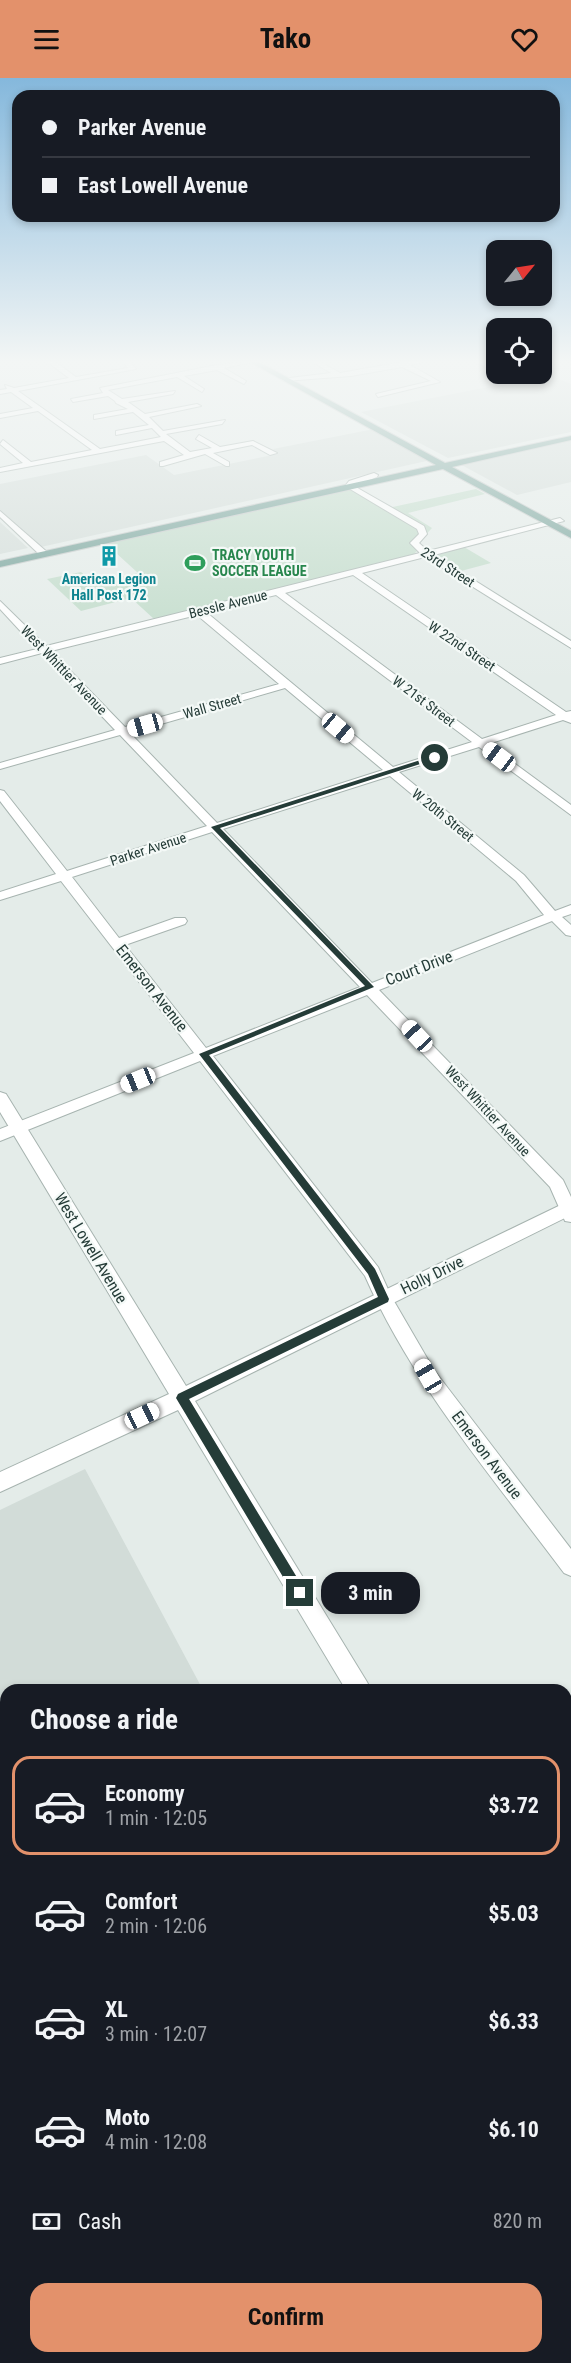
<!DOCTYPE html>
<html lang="en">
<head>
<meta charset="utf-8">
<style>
  :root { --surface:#171b24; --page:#20242c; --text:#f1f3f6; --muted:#9ea1a6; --line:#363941; --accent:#e3916b }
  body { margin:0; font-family:"Roboto Condensed",sans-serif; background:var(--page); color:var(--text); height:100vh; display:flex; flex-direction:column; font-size:22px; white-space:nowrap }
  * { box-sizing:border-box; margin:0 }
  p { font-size:20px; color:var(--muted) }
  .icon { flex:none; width:33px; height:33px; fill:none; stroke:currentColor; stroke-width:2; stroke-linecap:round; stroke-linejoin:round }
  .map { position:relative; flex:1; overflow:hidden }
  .side { position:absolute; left:0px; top:1606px; width:572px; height:680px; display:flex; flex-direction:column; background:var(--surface); border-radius:18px 18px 0 0; box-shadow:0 3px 9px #0003 }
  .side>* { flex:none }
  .guide { position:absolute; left:12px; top:12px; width:548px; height:132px; border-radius:18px; box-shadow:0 3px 9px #0003; display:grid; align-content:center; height:132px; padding:0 30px; background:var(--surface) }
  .needle { width:39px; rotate:60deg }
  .tools { position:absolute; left:486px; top:162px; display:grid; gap:12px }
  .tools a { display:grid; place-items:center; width:66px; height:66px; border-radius:12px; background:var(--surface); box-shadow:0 3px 9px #0003; font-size:30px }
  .end { position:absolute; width:27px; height:27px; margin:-14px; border:8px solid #253c38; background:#fff; box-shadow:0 0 0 3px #fff }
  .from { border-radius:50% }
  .bubble { position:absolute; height:42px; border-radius:18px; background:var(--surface); box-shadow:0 3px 9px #0003; font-size:20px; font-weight:700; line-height:42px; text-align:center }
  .car { position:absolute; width:18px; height:36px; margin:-18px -9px; border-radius:8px; box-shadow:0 0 4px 2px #0007; background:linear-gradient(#fff 24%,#345 0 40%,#fff 0 76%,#345 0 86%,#fff 0) }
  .guide b { display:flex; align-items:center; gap:21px; height:57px; font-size:22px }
  .guide b+b { border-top:2px solid var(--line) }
  .guide i { width:15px; height:15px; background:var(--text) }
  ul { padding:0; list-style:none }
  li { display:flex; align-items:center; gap:18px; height:99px; margin:0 12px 9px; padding:0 18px; border:3px solid transparent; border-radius:18px }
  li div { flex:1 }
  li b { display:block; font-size:22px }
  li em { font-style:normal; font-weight:700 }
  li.on { border-color:var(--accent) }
  li>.icon { width:54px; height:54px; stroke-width:1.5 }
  h2 { padding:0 30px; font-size:27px; line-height:72px }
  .pay { display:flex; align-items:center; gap:15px; height:66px; padding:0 30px; font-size:22px }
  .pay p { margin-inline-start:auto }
  .action { display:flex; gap:12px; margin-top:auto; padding:12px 30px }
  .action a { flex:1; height:69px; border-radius:18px; background:var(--accent); color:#111; font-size:24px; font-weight:700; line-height:69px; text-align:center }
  header { display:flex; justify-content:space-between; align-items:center; height:78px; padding:0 30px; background:var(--accent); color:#111; font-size:27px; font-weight:700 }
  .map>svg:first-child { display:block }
  .built { fill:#d2dcd8 }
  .green { fill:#c0dbc9 }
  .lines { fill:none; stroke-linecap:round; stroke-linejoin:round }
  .minor-casing { stroke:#a7b4b0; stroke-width:2 }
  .tertiary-casing { stroke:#a7b4b0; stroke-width:2 }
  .primary-casing { stroke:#c2c8c7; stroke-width:2 }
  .minor { fill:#fff; fill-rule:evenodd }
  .tertiary { fill:#fff; fill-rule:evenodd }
  .primary { fill:#6e9d94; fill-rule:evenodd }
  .route { fill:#253c38 }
  .labels { text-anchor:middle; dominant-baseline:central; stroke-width:4.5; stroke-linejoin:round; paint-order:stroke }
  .far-leisure-label { font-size:14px; font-weight:bold; fill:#27864d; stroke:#f4f9f7; text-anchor:start }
  .far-street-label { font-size:14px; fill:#253c38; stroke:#f4f9f7 }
  .far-culture-label { font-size:14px; font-weight:bold; fill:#0d838f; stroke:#f4f9f7 }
  .street-label { font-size:16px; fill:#253c38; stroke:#f4f9f7 }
</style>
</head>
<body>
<header><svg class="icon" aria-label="menu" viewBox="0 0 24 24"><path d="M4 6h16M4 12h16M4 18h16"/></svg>Tako<svg class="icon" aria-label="heart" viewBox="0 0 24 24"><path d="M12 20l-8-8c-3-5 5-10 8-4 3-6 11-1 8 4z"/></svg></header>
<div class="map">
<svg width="571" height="2285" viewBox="0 0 571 2285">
  <rect width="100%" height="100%" fill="#e4ece9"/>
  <g class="built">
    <polygon points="549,297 571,306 571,354 448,380 361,334"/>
    <polygon points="374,351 431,382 41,469 0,433 0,406 146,377 174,397 278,376 273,371"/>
    <polygon points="571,361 571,404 517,417 458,385"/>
    <polygon points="0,444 28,470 0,476"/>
    <polygon points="85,1391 203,1612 6,1612 6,2275 0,2280 0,1432"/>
  </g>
  <g class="green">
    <polygon points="348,411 358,411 388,430 476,411 485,416 408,435 432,450 419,464 413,467 417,473 414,476 154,541 131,520 81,533 47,501 81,494 94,505 138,495 104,464"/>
    <polygon points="464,469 491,485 461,493 436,477"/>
    <polygon points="6,1735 6,2222 0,2227 0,1738"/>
  </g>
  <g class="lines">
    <g class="minor-casing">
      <g id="minor">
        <polygon points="46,283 54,283 76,299 128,290 122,283 129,283 136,291 18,313 100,371 161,359 152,350 116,357 116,353 149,347 133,334 94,341 94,337 128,331 116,325 115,323 108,318 73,324 71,321 103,315 100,310 217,287 257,283 224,290 246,303 244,306 217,292 184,298 204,311 202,314 177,299 108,312 122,321 175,313 173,316 128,324 145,336 197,326 201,328 149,339 163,353 225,342 222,346 166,356 190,374 212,370 196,361 199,357 220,369 253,363 277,375 270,377 252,367 213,375 229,384 229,388 226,388 205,376 163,388 160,388 160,384 184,377 164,363 0,394 0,390 23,385 0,366 3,362 31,384 92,372 38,333 0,340 0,336 33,330 11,314 0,316 0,312 7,311 5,307 14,310 69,300"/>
        <polygon points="311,283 319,283 340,295 402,284 426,283 410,287 440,304 378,319 376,316 431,303 402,289 351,298 284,303 281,301 331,295"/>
        <polygon points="473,283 482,283 496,290 496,294"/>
        <polygon points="542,283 554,283 542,287"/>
        <path d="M374,395L378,397L377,399L354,408L424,448L427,456L419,465L428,473L560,440L564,443L434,477L571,563V570L425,479L362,495L566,634L571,633V645L563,642L488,666L571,727V737L479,669L399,694L524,797L555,833L571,827V836L562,839L571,847V858L566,857L552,843L379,912L563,1102L571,1119V1144L565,1143L550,1109L367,917L213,978L378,1189L391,1218L434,1292L571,1471V1498L564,1495C493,1400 413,1307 365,1198L200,983L0,1063V1051L194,975L61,803L0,822V814L56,796L0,723V712L4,713L67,793L207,748L120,657L0,691V685L115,652L42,575L0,586V580L37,571L0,531V523L46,568L420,475L410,465L419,456L417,451L345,408L349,403ZM353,497L556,637L482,661L285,515ZM276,517L472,664L393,689L206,534ZM197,537L279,606L125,649L51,573ZM285,610L383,692L217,745L130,655ZM390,698L516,803L544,837L372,905L223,751ZM212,754L360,909L206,970L125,867L185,846L187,843L185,840H175L119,860L72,799Z"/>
        <polygon points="0,433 47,474 47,478 41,478 0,439"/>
        <polygon points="571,1892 571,1920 566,1922 566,1895"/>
        <polygon points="62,2280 97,2280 95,2285 60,2285"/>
        <polygon points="323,2280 353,2280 355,2285 325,2285"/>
      </g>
    </g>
    <g class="tertiary-casing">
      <g id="tertiary">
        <polygon points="0,1014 6,1016 186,1308 571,1122 571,1137 195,1323 367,1604 371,1612 346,1612 178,1332 0,1414 0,1394 169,1316 0,1034"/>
        <polygon points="566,1940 571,1942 571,1977 566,1975"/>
      </g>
    </g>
    <g class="primary-casing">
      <polygon id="primary" points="248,283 257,283 445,385 571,358 571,362 452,389 571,453 571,460 443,391 0,489 0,483 436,387"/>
    </g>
    <use href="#minor" class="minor"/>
    <use href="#tertiary" class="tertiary"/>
    <use href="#primary" class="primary"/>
  </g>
  <linearGradient id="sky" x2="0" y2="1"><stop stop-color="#85b8dc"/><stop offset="0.47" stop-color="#f3f6f5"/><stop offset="1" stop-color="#f3f6f5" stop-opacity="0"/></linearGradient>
  <rect width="571" height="603" fill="url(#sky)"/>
  <polygon class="route" points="433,678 439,680 220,750 374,909 209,977 375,1191 389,1221 388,1224 189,1321 304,1511 306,1515 300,1521 295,1519 176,1320 178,1316 378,1219 368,1196 199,976 365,908 211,749"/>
  <defs>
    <g id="building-bare" transform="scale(1.62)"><path d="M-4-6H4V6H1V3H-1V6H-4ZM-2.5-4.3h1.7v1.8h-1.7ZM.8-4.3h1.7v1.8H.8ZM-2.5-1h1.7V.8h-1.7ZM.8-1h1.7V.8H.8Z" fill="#0f9aa8" stroke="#f4f9f7" stroke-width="2.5" paint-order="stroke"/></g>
    <g id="stadium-bare" transform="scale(1.62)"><path d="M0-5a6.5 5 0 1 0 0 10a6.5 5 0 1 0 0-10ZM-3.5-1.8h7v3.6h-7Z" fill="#2e9e5b" stroke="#f4f9f7" stroke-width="2.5" paint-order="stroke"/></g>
  </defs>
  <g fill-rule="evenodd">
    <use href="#building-bare" x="109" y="478"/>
    <use href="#stadium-bare" x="195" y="485"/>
  </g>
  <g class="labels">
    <g class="far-leisure-label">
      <text x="212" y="477">TRACY YOUTH<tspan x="212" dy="16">SOCCER LEAGUE</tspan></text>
    </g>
    <g class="far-street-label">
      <text transform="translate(448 489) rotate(33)">23rd Street</text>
      <text transform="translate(228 526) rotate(-14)">Bessle Avenue</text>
      <text transform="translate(462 568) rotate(34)">W 22nd Street</text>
      <text transform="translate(64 592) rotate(46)">West Whittier Avenue</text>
      <text transform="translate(424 623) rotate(37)">W 21st Street</text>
      <text transform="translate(212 628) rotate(-16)">Wall Street</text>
      <text transform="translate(443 737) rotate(39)">W 20th Street</text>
      <text transform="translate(148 771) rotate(-18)">Parker Avenue</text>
      <text transform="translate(488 1033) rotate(47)">West Whittier Avenue</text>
    </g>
    <g class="far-culture-label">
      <text x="109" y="501">American Legion<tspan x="109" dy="16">Hall Post 172</tspan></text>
    </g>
    <g class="street-label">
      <text transform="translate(419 890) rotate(-21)">Court Drive</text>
      <text transform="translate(152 910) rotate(52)">Emerson Avenue</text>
      <text transform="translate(91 1170) rotate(59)">West Lowell Avenue</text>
      <text transform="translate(432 1197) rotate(-26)">Holly Drive</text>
      <text transform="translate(487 1377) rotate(53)">Emerson Avenue</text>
    </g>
  </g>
</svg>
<div class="tools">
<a><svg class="needle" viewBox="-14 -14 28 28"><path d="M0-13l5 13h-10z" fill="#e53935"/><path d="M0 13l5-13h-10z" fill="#9ea1a6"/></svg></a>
<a><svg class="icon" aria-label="locate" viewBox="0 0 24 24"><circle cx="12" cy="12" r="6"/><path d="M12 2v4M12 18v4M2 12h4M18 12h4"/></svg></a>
</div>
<i class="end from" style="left:435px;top:680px"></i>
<i class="end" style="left:300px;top:1515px"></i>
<div class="bubble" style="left:321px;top:1494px;width:99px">3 min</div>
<i class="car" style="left:145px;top:647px;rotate:254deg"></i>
<i class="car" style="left:338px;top:650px;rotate:130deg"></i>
<i class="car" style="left:499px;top:679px;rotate:307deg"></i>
<i class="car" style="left:417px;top:958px;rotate:317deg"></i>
<i class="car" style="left:138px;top:1002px;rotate:248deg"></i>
<i class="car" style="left:428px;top:1298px;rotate:330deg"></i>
<i class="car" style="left:142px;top:1338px;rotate:65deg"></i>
<div class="guide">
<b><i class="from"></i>Parker Avenue</b>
<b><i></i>East Lowell Avenue</b>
</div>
<section class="side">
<h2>Choose a ride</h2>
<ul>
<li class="on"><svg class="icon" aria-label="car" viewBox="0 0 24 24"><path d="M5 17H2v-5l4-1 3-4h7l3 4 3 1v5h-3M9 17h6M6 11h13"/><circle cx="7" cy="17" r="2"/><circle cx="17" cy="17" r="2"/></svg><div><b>Economy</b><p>1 min · 12:05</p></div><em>$3.72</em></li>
<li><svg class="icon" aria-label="car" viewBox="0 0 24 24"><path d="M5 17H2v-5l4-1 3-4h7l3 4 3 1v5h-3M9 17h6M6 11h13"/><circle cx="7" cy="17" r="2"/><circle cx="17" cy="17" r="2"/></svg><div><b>Comfort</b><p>2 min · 12:06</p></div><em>$5.03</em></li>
<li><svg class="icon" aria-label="car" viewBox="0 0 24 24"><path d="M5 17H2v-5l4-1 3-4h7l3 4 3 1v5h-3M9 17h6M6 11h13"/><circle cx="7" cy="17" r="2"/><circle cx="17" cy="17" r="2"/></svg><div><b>XL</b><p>3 min · 12:07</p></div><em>$6.33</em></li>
<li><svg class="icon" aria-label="car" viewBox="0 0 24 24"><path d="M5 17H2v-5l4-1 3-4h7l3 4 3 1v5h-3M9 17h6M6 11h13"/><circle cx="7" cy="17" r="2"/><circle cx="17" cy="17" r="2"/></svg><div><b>Moto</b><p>4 min · 12:08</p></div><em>$6.10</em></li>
</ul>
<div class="pay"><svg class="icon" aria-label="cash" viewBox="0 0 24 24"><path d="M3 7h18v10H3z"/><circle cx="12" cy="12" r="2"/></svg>Cash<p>820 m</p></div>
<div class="action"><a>Confirm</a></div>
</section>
</div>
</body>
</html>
